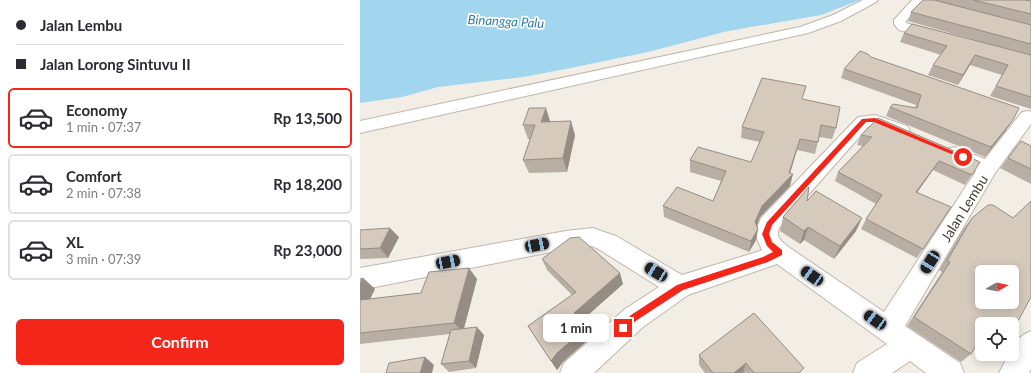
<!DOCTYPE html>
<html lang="en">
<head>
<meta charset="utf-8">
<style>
  :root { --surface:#fff; --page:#f2f2f3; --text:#2b2b33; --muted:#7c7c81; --line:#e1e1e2; --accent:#f42619 }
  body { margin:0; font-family:Lato,sans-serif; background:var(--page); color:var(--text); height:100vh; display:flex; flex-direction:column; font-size:15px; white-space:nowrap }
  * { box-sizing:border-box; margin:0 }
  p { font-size:13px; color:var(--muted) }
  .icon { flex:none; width:22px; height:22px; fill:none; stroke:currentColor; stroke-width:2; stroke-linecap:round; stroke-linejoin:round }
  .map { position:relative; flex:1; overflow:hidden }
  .panel { display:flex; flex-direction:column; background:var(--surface); width:360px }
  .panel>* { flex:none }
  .banner { display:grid; align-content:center; height:88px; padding:0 16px; background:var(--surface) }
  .needle { width:26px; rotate:81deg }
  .tools { position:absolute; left:615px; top:265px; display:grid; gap:8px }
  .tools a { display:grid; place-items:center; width:44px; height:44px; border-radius:6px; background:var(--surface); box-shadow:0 2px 10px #0003; font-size:20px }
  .end { position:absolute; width:18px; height:18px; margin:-9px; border:5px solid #f42619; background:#fff; box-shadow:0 0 0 2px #fff }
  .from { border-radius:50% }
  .bubble { position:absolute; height:28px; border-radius:6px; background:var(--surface); box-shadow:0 2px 10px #0003; font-size:13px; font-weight:700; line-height:28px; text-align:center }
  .car { position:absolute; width:12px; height:24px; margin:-12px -6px; border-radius:5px; box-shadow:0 0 3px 1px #0007; background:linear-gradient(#222 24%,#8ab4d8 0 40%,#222 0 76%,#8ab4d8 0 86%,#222 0) }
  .banner b { display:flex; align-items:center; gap:14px; height:38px; font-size:15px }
  .banner b+b { border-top:1px solid var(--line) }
  .banner i { width:10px; height:10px; background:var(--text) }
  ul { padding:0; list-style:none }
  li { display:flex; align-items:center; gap:12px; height:60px; margin:0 8px 6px; padding:0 8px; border:2px solid var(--line); border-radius:6px }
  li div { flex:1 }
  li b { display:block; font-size:15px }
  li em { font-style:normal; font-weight:700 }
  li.current { border-color:var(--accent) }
  li>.icon { width:36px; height:36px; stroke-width:1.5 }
  .action { display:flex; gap:8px; margin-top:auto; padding:8px 16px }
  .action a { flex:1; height:46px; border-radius:6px; background:var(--accent); color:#fff; font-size:16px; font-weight:700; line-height:46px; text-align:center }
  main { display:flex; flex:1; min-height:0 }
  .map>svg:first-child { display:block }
  .water { fill:#a2d6ee }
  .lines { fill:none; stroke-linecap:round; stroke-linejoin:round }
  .minor-casing { stroke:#c0b6aa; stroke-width:2 }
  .minor { fill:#fff; fill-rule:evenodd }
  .wall { fill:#b8aea3 }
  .shaded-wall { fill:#968d84 }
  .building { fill:#d6cabd; stroke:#968d84; fill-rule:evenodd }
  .route { fill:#f42619 }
  .labels { text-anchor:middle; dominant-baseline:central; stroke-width:3.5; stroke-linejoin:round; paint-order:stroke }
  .far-water-label { font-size:13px; font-style:italic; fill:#2f7ea4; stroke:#fff }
  .street-label { font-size:14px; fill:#443c34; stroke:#fff }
</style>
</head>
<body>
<main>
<section class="panel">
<div class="banner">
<b><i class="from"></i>Jalan Lembu</b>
<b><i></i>Jalan Lorong Sintuvu II</b>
</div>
<ul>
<li class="current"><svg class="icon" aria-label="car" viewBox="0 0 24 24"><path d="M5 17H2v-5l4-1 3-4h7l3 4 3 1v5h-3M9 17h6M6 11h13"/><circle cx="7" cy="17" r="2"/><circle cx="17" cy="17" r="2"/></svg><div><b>Economy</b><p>1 min · 07:37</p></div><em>Rp 13,500</em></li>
<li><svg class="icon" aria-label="car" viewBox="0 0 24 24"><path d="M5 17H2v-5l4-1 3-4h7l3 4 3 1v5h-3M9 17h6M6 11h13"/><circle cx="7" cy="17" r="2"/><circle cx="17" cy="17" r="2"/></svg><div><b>Comfort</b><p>2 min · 07:38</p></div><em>Rp 18,200</em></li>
<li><svg class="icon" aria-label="car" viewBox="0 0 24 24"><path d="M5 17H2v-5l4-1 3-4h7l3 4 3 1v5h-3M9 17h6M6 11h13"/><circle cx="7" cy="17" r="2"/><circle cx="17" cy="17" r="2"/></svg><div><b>XL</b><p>3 min · 07:39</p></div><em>Rp 23,000</em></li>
</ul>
<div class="action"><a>Confirm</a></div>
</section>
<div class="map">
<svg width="671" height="373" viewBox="0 0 671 373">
  <rect width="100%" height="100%" fill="#f2ede5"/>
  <polygon class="water" points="0,0 500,0 461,15 368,31 288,52 206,69 163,77 78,87 42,97 0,103"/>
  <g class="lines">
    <g class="minor-casing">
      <g id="minor">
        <polygon points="503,0 518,0 516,2 481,21 448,33 0,133 0,121 440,27 473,15"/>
        <polygon points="552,0 565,0 546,21 546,23 579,32 581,35 579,38 574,39 539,30 534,24 534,20"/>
        <path d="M668,111L671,112V124L635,173L545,326L600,363L604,373H566L550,361L532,373H493L497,363L527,344L417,264L328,295L283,327L234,373H200L204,363L265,309L299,287L240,250L232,246L206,249L0,290V268L206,231L233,228L241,231L256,236L322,275L400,251L402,250L395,234L401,218L498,117L515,115L547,126L550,130L547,134L541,136L513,125L509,126L419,228C416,237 420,240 427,246L524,312L616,171L587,157L585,153L587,149L594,147L625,159L662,112Z"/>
        <path d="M671,331V369L669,373H639L649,354H652C652,343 661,335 671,331Z"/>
      </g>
    </g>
    <use href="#minor" class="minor"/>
  </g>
  <g class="wall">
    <polygon points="574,0 666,0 671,1 671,109 630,96 642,75 610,65 598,85 568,75 573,65 581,55 540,42 544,33 657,52 548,21 551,12"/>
    <polygon points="511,57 653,120 646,130 625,157 526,116 530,107 555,108 556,105 481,78 484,69"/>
    <polygon points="443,100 476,128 472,139 459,137 455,154 437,150 430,174 430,186 400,217 397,225 398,229 396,240 389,252 304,217 303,206 353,201 361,181 330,172 330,160 391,162 400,142 381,138 382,127"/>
    <polygon points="190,121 190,122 215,135 207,172 169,173 163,160 170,139 168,139 163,125"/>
    <polygon points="501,135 620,162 605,185 573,170 557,192 563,249 557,258 501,229 506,219 516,204 475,181 478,172 503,146 497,145"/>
    <polygon points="661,141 671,146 671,184 640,168"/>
    <polygon points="447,201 502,218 496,231 474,259 444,240 440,244 420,231 423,217"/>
    <polygon points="612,218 653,218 652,324 622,324 611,354 601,362 547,326 582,272 579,270 604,228"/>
    <polygon points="0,230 39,237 28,258 0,259"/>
    <polygon points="182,259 263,284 221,321 226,328 230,338 203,362 197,370 168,326 212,295 187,270"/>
    <polygon points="3,278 15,289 10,299 61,293 117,279 104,328 124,335 116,368 89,372 81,364 90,334 0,344 0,279"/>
    <polygon points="339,355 442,373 345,373 339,365"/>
  </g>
  <g class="shaded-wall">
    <polygon points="615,55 610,65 598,85 603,75"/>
    <polygon points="186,108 190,121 186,136 181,122"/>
    <polygon points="653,120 646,130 625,157 631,147"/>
    <polygon points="211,121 215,135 207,172 203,158"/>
    <polygon points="440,139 437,150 428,179 433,174 430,186 400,217 394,233 395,222 402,206"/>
    <polygon points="579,161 573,170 551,201 556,192"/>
    <polygon points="502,218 496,231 474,259 480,246"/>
    <polygon points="448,227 444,240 440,244 444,231"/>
    <polygon points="30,228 39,237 28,258 20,248"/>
    <polygon points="398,229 396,240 389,252 391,241"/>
    <polygon points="109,268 117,279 103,332 94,323"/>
    <polygon points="260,273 263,284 219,323 214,313"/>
    <polygon points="3,278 15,289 4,311 0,307 0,285"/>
    <polygon points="117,327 124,335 116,368 109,361"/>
    <polygon points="226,328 230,338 203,362 197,370 191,361 197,353"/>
    <polygon points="65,357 74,365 72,373 60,373"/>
    <polygon points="386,363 383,373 374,373"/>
  </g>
  <g class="building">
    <polygon points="563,0 574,0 671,25 671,44 551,12"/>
    <polygon points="613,0 666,0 671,1 671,14"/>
    <polygon points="552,24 671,55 671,97 636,86 648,65 615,55 603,75 573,65 587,46 544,33"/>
    <polygon points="500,51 508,54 511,57 659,108 653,120 631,147 530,107 533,104 557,108 561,95 484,69"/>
    <polygon points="402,78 446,86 442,99 480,107 476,128 461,125 458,142 440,139 429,173 433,174 402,206 395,222 398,229 391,241 303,206 317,187 353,201 366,171 330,160 338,147 391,162 404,132 382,127"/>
    <polygon points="169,108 186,108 181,122 211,121 203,158 163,160 175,125 163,125"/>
    <polygon points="518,118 620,162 612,175 579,161 556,192 591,207 563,249 506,219 522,195 478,172 512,137 501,135"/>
    <polygon points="661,141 671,146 671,169 648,158"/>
    <polygon points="449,187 447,201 456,191 502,218 480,246 448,227 444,231 423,217"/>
    <path d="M671,201V297L652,332V324H639L631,319L628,324H622V335L611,354L554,317L590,262L587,261L612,218L628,205H633L653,218ZM622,272H652V302H622Z"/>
    <polygon points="30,228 20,248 0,249 0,230"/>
    <polygon points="219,237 260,273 214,313 226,328 197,353 191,361 168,326 216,292 182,259 210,238"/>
    <polygon points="109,268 94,323 0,333 0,300 61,293 69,272"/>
    <polygon points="3,278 0,285 0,279"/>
    <polygon points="394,313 444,368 439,373 394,373 386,363 374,373 353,373 339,355"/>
    <polygon points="117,327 109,361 81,364 91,330"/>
    <polygon points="65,357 60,373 26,373 29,363"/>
  </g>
  <polygon class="route" points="515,118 606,157 601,158 514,122 506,122 412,225 409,234 412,242 422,250 422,255 408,262 323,290 277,320 263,332 260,331 259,328 271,315 317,285 403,257 413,252 407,246 402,234 407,222 502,119"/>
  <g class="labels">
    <g class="far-water-label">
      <text transform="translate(146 21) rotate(3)">Binangga Palu</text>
    </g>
    <g class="street-label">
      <text transform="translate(604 208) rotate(-58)">Jalan Lembu</text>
    </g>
  </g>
</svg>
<div class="tools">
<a><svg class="needle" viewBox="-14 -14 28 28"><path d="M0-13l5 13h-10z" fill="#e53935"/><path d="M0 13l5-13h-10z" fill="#7c7c81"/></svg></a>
<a><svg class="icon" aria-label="locate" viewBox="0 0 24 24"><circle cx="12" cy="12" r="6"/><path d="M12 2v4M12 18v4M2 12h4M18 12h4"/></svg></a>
</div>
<i class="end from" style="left:603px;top:157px"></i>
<i class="end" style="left:263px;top:328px"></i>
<div class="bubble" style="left:183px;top:314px;width:66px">1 min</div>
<i class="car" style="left:177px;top:245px;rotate:79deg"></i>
<i class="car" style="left:88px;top:262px;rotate:79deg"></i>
<i class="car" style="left:570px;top:262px;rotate:212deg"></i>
<i class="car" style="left:296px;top:272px;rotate:302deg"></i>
<i class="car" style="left:452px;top:276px;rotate:305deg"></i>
<i class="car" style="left:515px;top:320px;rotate:305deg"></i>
</div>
</main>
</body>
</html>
